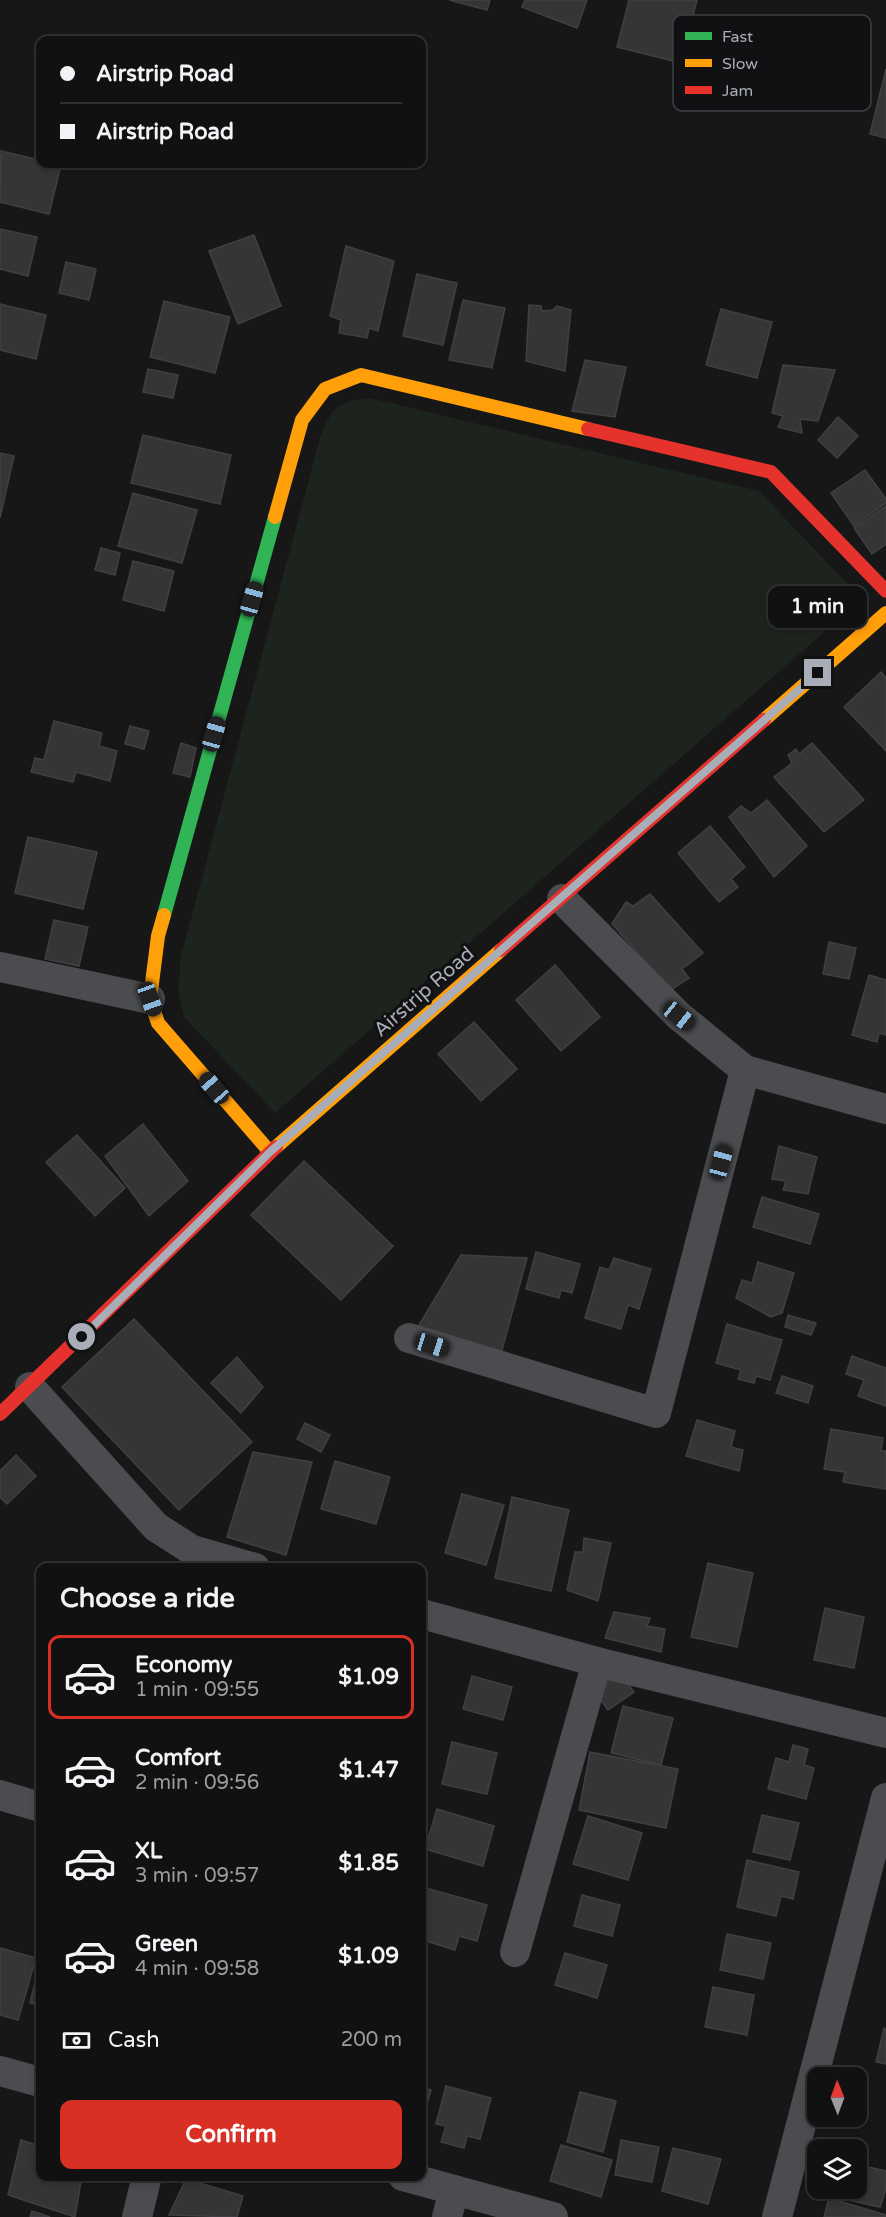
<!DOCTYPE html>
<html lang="en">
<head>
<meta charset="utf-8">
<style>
  :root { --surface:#111; --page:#1e1f1f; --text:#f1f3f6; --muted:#9c9d9f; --line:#303131; --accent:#d93025 }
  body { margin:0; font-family:"Varela Round",sans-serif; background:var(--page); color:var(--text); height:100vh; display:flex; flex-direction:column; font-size:22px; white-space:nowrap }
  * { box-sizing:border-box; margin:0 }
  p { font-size:20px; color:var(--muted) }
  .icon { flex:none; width:33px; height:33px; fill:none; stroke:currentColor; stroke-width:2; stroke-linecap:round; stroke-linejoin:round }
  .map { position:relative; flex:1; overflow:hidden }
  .sheet { position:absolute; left:36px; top:1563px; width:390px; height:618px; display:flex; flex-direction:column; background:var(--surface); border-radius:12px; box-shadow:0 3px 9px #0003,0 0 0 2px var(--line) }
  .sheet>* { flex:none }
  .hud { position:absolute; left:36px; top:36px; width:390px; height:132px; border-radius:12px; box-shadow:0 3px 9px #0003,0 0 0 2px var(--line); display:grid; align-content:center; height:132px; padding:0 24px; background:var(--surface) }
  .needle { width:39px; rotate:359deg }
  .tools { position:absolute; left:807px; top:2067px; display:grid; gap:12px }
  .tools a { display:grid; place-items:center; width:60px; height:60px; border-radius:12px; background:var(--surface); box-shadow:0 3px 9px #0003,0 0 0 2px var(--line); font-size:30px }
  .end { position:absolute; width:27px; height:27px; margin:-14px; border:8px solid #a8adb8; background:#111; box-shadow:0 0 0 3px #111 }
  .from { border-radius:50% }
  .bubble { position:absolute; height:42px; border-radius:12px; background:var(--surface); box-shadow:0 3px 9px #0003,0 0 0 2px var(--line); font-size:20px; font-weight:700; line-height:42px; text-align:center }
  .car { position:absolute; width:18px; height:36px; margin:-18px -9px; border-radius:8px; box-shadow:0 0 4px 2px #0007; background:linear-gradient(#222 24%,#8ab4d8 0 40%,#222 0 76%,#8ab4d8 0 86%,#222 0) }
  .hud b { display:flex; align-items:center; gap:21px; height:57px; font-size:22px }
  .hud b+b { border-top:2px solid var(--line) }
  .hud i { width:15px; height:15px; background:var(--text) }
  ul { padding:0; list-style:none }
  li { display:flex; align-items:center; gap:18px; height:84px; margin:0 12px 9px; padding:0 12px; border:3px solid transparent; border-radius:12px }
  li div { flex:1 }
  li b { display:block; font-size:22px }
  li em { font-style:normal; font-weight:700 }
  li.active { border-color:var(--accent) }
  li>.icon { width:54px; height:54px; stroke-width:1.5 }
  h2 { padding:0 24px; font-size:27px; line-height:72px }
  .pay { display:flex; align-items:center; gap:15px; height:66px; padding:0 24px; font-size:22px }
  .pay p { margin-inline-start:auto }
  .cta { display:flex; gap:12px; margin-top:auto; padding:12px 24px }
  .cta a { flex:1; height:69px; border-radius:12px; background:var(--accent); color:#fff; font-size:24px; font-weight:700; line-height:69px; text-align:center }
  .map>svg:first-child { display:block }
  .green { fill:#1d241e }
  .building { fill:#353536; stroke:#3f4043; stroke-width:1.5 }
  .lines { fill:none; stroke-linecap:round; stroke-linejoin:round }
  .street { stroke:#4b4c50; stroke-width:30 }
  .fast { stroke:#30b455; stroke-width:14 }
  .slow { stroke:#ff9f0a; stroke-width:14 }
  .jam { stroke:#e5322d; stroke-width:14 }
  .route { stroke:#a8adb8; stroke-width:8 }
  .labels { text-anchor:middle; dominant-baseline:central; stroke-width:6; stroke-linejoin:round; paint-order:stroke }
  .street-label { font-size:20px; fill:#a8adb8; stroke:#111113 }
  .key { fill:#111113; stroke:#3e4045; stroke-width:1.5 }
  .key-label { font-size:16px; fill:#a8adb8 }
</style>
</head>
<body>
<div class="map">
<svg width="886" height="2217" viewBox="0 0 886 2217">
  <rect width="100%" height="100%" fill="#171717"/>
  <path class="green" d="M369,398L759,491L862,599L275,1113L184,1017L178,991L181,956L320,438C332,408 335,402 369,398Z"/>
  <g class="building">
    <polygon points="449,0 490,0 487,10"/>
    <polygon points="525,0 587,0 577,28 522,7"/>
    <polygon points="629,0 697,0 681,63 617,47"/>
    <polygon points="886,69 886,138 870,134"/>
    <polygon points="1,151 40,160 40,164 61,165 49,214 0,202"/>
    <polygon points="0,229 37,237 28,276 0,269"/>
    <polygon points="254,235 281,306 238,324 209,251"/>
    <polygon points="346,246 394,261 378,331 369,328 367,338 339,333 341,320 330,316"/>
    <polygon points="66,262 96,269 89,300 59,293"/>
    <polygon points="417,274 457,283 443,345 403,336"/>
    <polygon points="463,300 505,308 492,368 449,360"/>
    <polygon points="164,301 230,317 215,373 150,357"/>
    <polygon points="0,304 46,315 36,359 0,350"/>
    <polygon points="529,305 541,306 542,311 553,310 557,306 571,310 565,371 526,361"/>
    <polygon points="721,309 772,322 757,378 706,365"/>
    <polygon points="585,360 626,367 615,417 572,411"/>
    <polygon points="783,365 835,370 818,421 800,419 802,433 778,427 783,416 772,413"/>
    <polygon points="148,369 178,375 173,398 143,392"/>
    <polygon points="838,417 858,436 837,458 818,440"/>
    <polygon points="143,435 231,455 220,504 131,483"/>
    <polygon points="0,453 14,456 0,518"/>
    <polygon points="865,470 886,499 886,503 854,526 831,493"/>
    <polygon points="133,493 197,510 182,563 118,546"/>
    <polygon points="886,506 886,544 872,554 854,528"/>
    <polygon points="101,548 120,553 115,575 95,570"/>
    <polygon points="133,561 174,571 164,611 123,600"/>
    <polygon points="881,672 886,678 886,751 844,707"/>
    <polygon points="54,721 102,733 99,746 117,751 110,781 76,772 73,782 31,772 35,758 44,760"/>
    <polygon points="130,726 149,731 144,749 125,744"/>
    <polygon points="181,743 196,748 190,777 173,773"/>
    <polygon points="812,743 864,800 824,832 774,777 792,763 788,755 796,749 799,754"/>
    <polygon points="767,800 807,846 774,877 729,817 741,806 751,813"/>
    <polygon points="710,826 745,867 731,879 738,887 719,902 678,853"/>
    <polygon points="28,837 97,852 83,909 15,893"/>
    <polygon points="650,894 703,953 682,969 689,978 671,990 612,924 626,902 633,906"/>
    <polygon points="54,920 88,927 79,966 45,959"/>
    <polygon points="829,942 856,948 849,979 823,974"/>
    <polygon points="555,965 600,1017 561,1051 516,1000"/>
    <polygon points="869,975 886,980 886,1035 879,1033 877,1042 852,1035"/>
    <polygon points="474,1022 517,1069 481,1101 438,1054"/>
    <polygon points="143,1124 188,1181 149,1216 105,1156"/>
    <polygon points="77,1135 125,1188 95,1216 46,1162"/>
    <polygon points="779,1146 817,1157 808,1194 783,1190 786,1181 772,1179"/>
    <polygon points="304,1161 393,1246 341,1300 251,1215"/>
    <polygon points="762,1197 819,1214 810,1244 753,1227"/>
    <polygon points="536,1252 580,1264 572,1293 561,1290 559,1298 526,1289"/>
    <polygon points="461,1255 527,1258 499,1361 416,1330"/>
    <polygon points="614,1258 651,1269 639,1309 628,1305 621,1329 585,1318 600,1267 609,1270"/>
    <polygon points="758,1262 794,1273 782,1313 771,1317 736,1298 742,1280 752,1283"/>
    <polygon points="788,1315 816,1323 811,1335 785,1327"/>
    <polygon points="134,1319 252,1442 179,1510 62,1387"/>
    <polygon points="727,1324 782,1340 770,1380 756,1376 754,1383 738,1379 741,1370 716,1363"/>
    <polygon points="852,1356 886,1368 886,1406 858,1396 864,1380 846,1374"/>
    <polygon points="237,1357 263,1387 241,1413 211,1383"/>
    <polygon points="782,1376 813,1386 808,1403 776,1393"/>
    <polygon points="697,1420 735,1431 731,1447 743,1450 739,1471 686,1456"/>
    <polygon points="305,1423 330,1435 321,1452 297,1439"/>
    <polygon points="831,1429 883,1438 881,1451 886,1451 886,1489 843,1482 845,1472 824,1469"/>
    <polygon points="253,1452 312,1462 286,1555 227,1537"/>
    <polygon points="16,1455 36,1476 7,1504 0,1497 0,1471"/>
    <polygon points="335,1461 390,1477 376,1524 321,1509"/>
    <polygon points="462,1494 504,1505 486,1565 445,1553"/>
    <polygon points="512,1497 569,1510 551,1591 495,1578"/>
    <polygon points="584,1538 611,1543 598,1601 567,1590 575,1552 583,1552"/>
    <polygon points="708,1563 753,1573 737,1647 691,1637"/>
    <polygon points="825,1608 864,1617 854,1668 814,1660"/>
    <polygon points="614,1612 650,1618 647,1626 665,1629 661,1652 605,1638"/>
    <polygon points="616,1667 634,1692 608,1710 590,1685"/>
    <polygon points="472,1676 512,1687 503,1720 463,1709"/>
    <polygon points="623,1706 673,1718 661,1765 611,1753"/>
    <polygon points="452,1742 497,1753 487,1794 442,1784"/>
    <polygon points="793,1745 808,1749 804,1765 814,1768 806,1799 768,1789 776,1758 789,1762"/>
    <polygon points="590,1752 678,1769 666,1828 579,1810"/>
    <polygon points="437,1809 494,1826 483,1866 425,1849"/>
    <polygon points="762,1815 799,1823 790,1860 753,1852"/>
    <polygon points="588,1816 642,1833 628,1880 573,1864"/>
    <polygon points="747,1860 799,1872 793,1899 781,1896 776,1916 737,1907"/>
    <polygon points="422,1887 487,1905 477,1941 459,1936 455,1950 422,1940"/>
    <polygon points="582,1895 620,1905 612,1936 574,1926"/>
    <polygon points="727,1934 771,1943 763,1979 720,1970"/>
    <polygon points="0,1948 36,1958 18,2020 0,2015"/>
    <polygon points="565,1953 607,1965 597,1998 555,1985"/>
    <polygon points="40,1963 40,2005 30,2003"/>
    <polygon points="713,1987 754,1995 747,2035 705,2027"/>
    <polygon points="884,2028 886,2029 886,2064 876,2062"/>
    <polygon points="446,2086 491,2098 480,2139 467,2136 464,2148 441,2142 446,2126 436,2124"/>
    <polygon points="422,2087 431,2090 422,2122"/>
    <polygon points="580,2092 616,2101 603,2152 567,2142"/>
    <polygon points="21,2140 40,2146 40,2176 82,2176 75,2217 8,2195"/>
    <polygon points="621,2140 659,2147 652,2182 615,2175"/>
    <polygon points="561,2145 612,2160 601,2197 550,2181"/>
    <polygon points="673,2148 721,2159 708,2204 662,2191"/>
    <polygon points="856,2164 886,2171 886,2189 880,2207 813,2192 814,2176 818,2176 818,2188 856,2188"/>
    <polygon points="186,2179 243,2196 237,2217 169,2215"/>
    <polygon points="829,2198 886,2215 886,2217 824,2217"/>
    <polygon points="32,2211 50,2217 30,2217"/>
  </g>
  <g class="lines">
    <g class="street">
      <polyline points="562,899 679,1016 745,1070 886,1109"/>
      <polyline points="0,967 150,999"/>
      <polyline points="409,1338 656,1413 745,1070"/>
      <polyline points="30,1387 156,1527 192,1550 255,1568"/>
      <polyline points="422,1614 597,1662 886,1733"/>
      <polyline points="0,1795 40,1807"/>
      <polyline points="515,1952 597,1662"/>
      <polyline points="0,2071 40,2082"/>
      <polyline points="403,2176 553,2217"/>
      <polyline points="137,2217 147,2176"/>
      <polyline points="447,2217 454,2190"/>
      <polyline points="777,2217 886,1798"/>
    </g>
    <polyline class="fast" points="164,915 275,517"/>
    <g class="slow">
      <polyline points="275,517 302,420 325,389 361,375 588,429"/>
      <polyline points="764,720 886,613"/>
      <polyline points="164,915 158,936 150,999 158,1023 270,1152"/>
      <polyline points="276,1147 501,950"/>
    </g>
    <g class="jam">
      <polyline points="588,429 771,472 886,591"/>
      <polyline points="501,950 764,720"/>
      <polyline points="0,1414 276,1147"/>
    </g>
  </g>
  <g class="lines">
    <polyline class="route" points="82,1337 270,1152 818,673"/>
  </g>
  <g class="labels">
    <g class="street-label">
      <text transform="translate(424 992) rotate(-41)">Airstrip Road</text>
    </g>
  </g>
  <rect x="673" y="15" width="198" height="96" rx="9" class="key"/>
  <rect x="685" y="32" width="27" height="8" fill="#30b455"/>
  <rect x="685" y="59" width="27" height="8" fill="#ff9f0a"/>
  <rect x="685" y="86" width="27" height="8" fill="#e5322d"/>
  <g class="key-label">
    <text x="722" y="42">Fast</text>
    <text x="722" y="69">Slow</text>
    <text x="722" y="96">Jam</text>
  </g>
</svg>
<div class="tools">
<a><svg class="needle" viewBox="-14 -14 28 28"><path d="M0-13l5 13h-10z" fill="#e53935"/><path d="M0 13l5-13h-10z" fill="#9c9d9f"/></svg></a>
<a><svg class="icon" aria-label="layers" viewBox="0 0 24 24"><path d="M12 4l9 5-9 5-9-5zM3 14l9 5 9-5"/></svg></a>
</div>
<i class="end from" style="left:82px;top:1337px"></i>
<i class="end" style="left:818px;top:673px"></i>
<div class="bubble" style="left:768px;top:586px;width:99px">1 min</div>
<i class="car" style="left:252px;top:599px;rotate:16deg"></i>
<i class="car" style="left:214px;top:734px;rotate:16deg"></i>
<i class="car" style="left:150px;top:999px;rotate:160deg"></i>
<i class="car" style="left:679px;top:1016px;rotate:129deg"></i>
<i class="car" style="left:214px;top:1088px;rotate:319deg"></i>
<i class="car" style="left:721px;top:1162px;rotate:15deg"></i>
<i class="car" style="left:432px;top:1345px;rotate:107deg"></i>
<div class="hud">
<b><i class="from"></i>Airstrip Road</b>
<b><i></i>Airstrip Road</b>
</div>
<section class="sheet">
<h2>Choose a ride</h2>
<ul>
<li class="active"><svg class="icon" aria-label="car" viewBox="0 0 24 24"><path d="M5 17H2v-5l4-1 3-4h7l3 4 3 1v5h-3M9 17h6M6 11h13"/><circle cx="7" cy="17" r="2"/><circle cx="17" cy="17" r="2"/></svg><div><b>Economy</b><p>1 min · 09:55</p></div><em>$1.09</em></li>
<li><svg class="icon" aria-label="car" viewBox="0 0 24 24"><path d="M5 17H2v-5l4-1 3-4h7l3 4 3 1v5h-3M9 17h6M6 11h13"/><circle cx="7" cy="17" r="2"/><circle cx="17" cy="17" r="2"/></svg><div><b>Comfort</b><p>2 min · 09:56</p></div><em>$1.47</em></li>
<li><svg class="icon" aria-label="car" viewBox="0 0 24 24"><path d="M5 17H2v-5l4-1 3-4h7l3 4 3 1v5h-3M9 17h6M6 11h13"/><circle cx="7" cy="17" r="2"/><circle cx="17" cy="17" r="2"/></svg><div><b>XL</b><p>3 min · 09:57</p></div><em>$1.85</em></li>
<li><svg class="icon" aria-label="car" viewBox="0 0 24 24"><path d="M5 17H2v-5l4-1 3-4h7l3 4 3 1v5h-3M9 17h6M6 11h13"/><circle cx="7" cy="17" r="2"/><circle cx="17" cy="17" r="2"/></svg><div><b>Green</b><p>4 min · 09:58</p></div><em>$1.09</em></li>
</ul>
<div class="pay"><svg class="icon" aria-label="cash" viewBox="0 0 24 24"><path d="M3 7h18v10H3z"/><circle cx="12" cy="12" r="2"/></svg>Cash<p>200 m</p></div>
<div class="cta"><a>Confirm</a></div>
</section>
</div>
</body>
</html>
